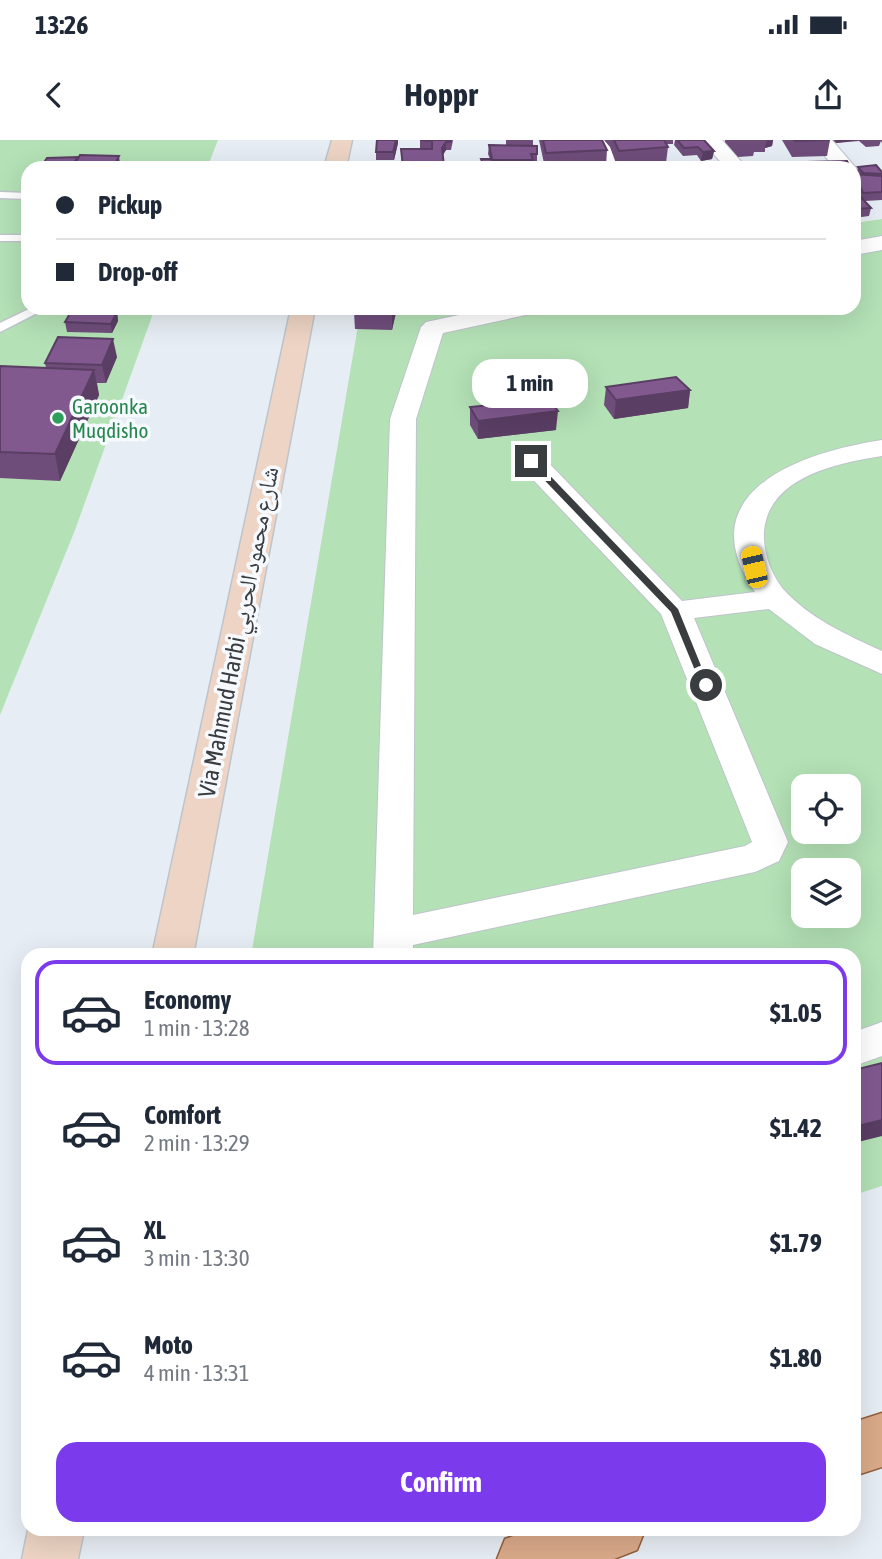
<!DOCTYPE html>
<html lang="en">
<head>
<meta charset="utf-8">
<style>
  :root { --surface:#fff; --page:#f6f6f7; --text:#1f2937; --muted:#747a83; --line:#e0e1e3; --accent:#7c3aed }
  body { margin:0; font-family:"Asap Condensed","Noto Naskh Arabic",sans-serif; background:var(--page); color:var(--text); height:100vh; display:flex; flex-direction:column; font-size:26px; white-space:nowrap }
  * { box-sizing:border-box; margin:0 }
  p { font-size:23px; color:var(--muted) }
  .icon { flex:none; width:38px; height:38px; fill:none; stroke:currentColor; stroke-width:2; stroke-linecap:round; stroke-linejoin:round }
  .map { position:relative; flex:1; overflow:hidden }
  .drawer { position:absolute; left:21px; top:808px; width:840px; height:588px; display:flex; flex-direction:column; background:var(--surface); border-radius:21px; box-shadow:0 7px 28px #0002 }
  .drawer>* { flex:none }
  .hud { position:absolute; left:21px; top:21px; width:840px; height:154px; border-radius:21px; box-shadow:0 7px 28px #0002; display:grid; align-content:center; height:154px; padding:0 35px; background:var(--surface) }
  .controls { position:absolute; left:791px; top:634px; display:grid; gap:14px }
  .controls a { display:grid; place-items:center; width:70px; height:70px; border-radius:14px; background:var(--surface); box-shadow:0 7px 28px #0002; font-size:35px }
  .end { position:absolute; width:32px; height:32px; margin:-16px; border:9px solid #3a3d3f; background:#fff; box-shadow:0 0 0 4px #fff }
  .from { border-radius:50% }
  .bubble { position:absolute; height:49px; border-radius:21px; background:var(--surface); box-shadow:0 7px 28px #0002; font-size:23px; font-weight:700; line-height:49px; text-align:center }
  .car { position:absolute; width:21px; height:42px; margin:-21px -10px; border-radius:9px; box-shadow:0 0 5px 2px #0007; background:linear-gradient(#f5c518 24%,#345 0 40%,#f5c518 0 76%,#345 0 86%,#f5c518 0) }
  .hud b { display:flex; align-items:center; gap:24px; height:66px; font-size:26px }
  .hud b+b { border-top:2px solid var(--line) }
  .hud i { width:18px; height:18px; background:var(--text) }
  ul { padding:12px 0 0; list-style:none }
  li { display:flex; align-items:center; gap:21px; height:105px; margin:0 14px 10px; padding:0 21px; border:4px solid transparent; border-radius:21px }
  li div { flex:1 }
  li b { display:block; font-size:26px }
  li em { font-style:normal; font-weight:700 }
  li.current { border-color:var(--accent) }
  li>.icon { width:63px; height:63px; stroke-width:1.5 }
  .primary-button { display:flex; gap:14px; margin-top:auto; padding:14px 35px }
  .primary-button a { flex:1; height:80px; border-radius:21px; background:var(--accent); color:#fff; font-size:28px; font-weight:700; line-height:80px; text-align:center }
  .status { display:flex; justify-content:space-between; align-items:center; height:49px; padding:0 35px; background:var(--surface); direction:ltr }
  .status svg { height:19px; fill:currentColor }
  header { display:flex; justify-content:space-between; align-items:center; height:91px; padding:0 35px; background:var(--surface); font-size:32px; font-weight:700 }
  .map>svg:first-child { display:block }
  .green { fill:#b4e1b6; fill-rule:evenodd }
  .lines { fill:none; stroke-linecap:round; stroke-linejoin:round }
  .lane-casing { stroke:#bec4cb; stroke-width:3 }
  .street-casing { stroke:#bec4cb; stroke-width:2 }
  .secondary-casing { stroke:#bec4cb; stroke-width:3 }
  .primary-casing { stroke:#925f3c; stroke-width:3 }
  .lane { fill:#fff; fill-rule:evenodd }
  .street { fill:#fff; fill-rule:evenodd }
  .secondary { fill:#edd4c4; fill-rule:evenodd }
  .primary { fill:#daaa89; fill-rule:evenodd }
  .wall { fill:#6f4d7b }
  .shaded-wall { fill:#5a3e64 }
  .building { fill:#81598f; stroke:#5a3e64; stroke-width:2 }
  .route { fill:#3a3d3f }
  .leisure-dot { fill:#2e9e5b; stroke:#f6fafe; stroke-width:2.5 }
  .labels { text-anchor:middle; dominant-baseline:central; stroke-width:7; stroke-linejoin:round; paint-order:stroke }
  .far-leisure-label { font-size:21px; fill:#27864d; stroke:#f6fafe; text-anchor:start }
  .street-label { font-size:24px; fill:#3a3d3f; stroke:#f6fafe }
</style>
</head>
<body>
<div class="status"><b>13:26</b><svg viewBox="0 0 49 12"><path d="M0 12V9h3v3zM5 12V6h3v6zM10 12V3h3v9zM15 12V0h3v12zM26 1h20v11H26zM47 4h2v5h-2z"/></svg></div>
<header><svg class="icon" aria-label="back" viewBox="0 0 24 24"><path d="M15 5l-7 7 7 7"/></svg>Hoppr<svg class="icon" aria-label="share" viewBox="0 0 24 24"><path d="M12 15V3M7 8l5-5 5 5M5 13v7h14v-7"/></svg></header>
<div class="map">
<svg width="882" height="1419" viewBox="0 0 882 1419">
  <rect width="100%" height="100%" fill="#e7edf4"/>
  <g class="green">
    <polygon points="0,0 218,0 207,28 28,28 28,168 155,168 75,390 0,575"/>
    <path d="M882,79V1046L854,1055V816H251L361,168H854V83ZM803,646H849V691H803ZM803,730H849V775H803Z"/>
  </g>
  <g class="lines">
    <g class="lane-casing">
      <g id="lane">
        <polygon points="0,52 28,53 28,59 0,58"/>
        <rect x="0" y="95" width="28" height="6"/>
        <polygon points="31,168 47,168 0,192 0,183"/>
      </g>
    </g>
    <g class="street-casing">
      <g id="street">
        <polygon points="590,0 610,0 623,28 603,28"/>
        <polygon points="701,0 722,0 747,28 726,28"/>
        <polygon points="811,0 832,0 856,28 854,31 854,28 835,28"/>
        <polygon points="882,96 882,110 854,115 854,101"/>
        <path d="M492,168H539L535,173L443,193L416,279L413,775L745,706L752,702L661,474L521,327L517,321L521,315H541L682,461L755,452C686,351 803,312 882,300V316C835,323 761,339 764,400C765,417 772,435 783,449C809,478 847,495 882,511V534L815,504L769,469L694,478L788,702L779,721L755,732L413,805V816H373L390,279L421,187L426,182Z"/>
        <polygon points="882,882 882,916 854,926 854,892"/>
      </g>
    </g>
    <g class="secondary-casing">
      <g id="secondary">
        <polygon points="332,0 352,0 346,28 324,28"/>
        <polygon points="291,168 315,168 193,816 152,816"/>
        <polygon points="28,1390 84,1390 78,1419 22,1419"/>
      </g>
    </g>
    <g class="primary-casing">
      <g id="primary">
        <polygon points="882,1273 882,1327 854,1336 854,1282"/>
        <polygon points="529,1390 645,1390 637,1410 614,1419 497,1419 505,1399"/>
      </g>
    </g>
    <use href="#lane" class="lane"/>
    <use href="#street" class="street"/>
    <use href="#secondary" class="secondary"/>
    <use href="#primary" class="primary"/>
  </g>
  <g class="wall">
    <polygon points="420,0 453,0 451,10 446,10 443,15 444,28 402,28 401,9 420,9"/>
    <polygon points="506,0 533,0 533,6 537,14 537,22 533,22 533,28 481,28 481,19 490,19 488,14 489,5 506,6"/>
    <polygon points="539,0 602,0 607,10 606,26 545,28"/>
    <polygon points="604,0 673,0 673,4 666,4 668,7 666,23 617,26 610,7"/>
    <polygon points="675,0 704,0 714,11 712,19 701,21 697,15 683,16 674,5"/>
    <polygon points="716,0 773,0 772,6 765,8 765,12 754,12 753,16 738,17 725,2 725,0"/>
    <polygon points="782,0 830,0 827,16 792,17"/>
    <polygon points="833,0 882,0 882,3 881,1 879,6 866,7 859,1 836,3"/>
    <polygon points="398,3 394,20 376,20 376,12"/>
    <polygon points="78,19 120,24 118,28 44,28 43,24"/>
    <polygon points="465,22 476,26 476,28 465,28"/>
    <polygon points="858,27 882,32 882,60 865,61 871,68 869,76 854,78 854,34 856,35"/>
    <polygon points="327,168 352,168 352,173 329,174"/>
    <polygon points="397,168 392,190 355,189 354,172"/>
    <polygon points="117,172 118,181 112,193 67,192 65,182"/>
    <polygon points="117,217 106,243 97,243 99,255 60,341 0,338 0,226 46,228 45,223"/>
    <polygon points="606,247 690,250 688,268 614,279 604,265"/>
    <polygon points="470,267 556,290 478,299 470,285"/>
  </g>
  <g class="shaded-wall">
    <polygon points="396,0 398,0 398,3 394,20 393,12"/>
    <polygon points="767,0 773,0 772,6 765,8"/>
    <polygon points="836,0 859,0 836,3"/>
    <polygon points="446,2 446,10 442,16 442,8"/>
    <polygon points="714,11 712,19 701,21 703,12"/>
    <polygon points="119,16 120,24 118,28 116,28 115,24"/>
    <polygon points="78,17 79,24 75,24 76,28 73,28 72,25"/>
    <polygon points="392,168 397,168 392,190"/>
    <polygon points="117,172 118,181 112,193 111,184"/>
    <polygon points="113,199 117,217 106,243 102,225"/>
    <polygon points="94,230 99,255 60,341 55,314"/>
    <polygon points="690,250 688,268 614,279 616,260"/>
    <polygon points="558,271 556,290 478,299 478,281"/>
    <polygon points="882,980 882,996 854,1003 854,987"/>
  </g>
  <g class="building">
    <polygon points="377,0 396,0 393,12 376,12"/>
    <polygon points="420,0 451,0 451,2 446,2 442,8 444,26 403,26 401,9 432,9 432,1"/>
    <polygon points="543,0 602,0 607,10 546,13"/>
    <polygon points="614,0 664,0 668,7 619,11"/>
    <polygon points="677,0 704,0 714,11 703,12 698,7 684,8"/>
    <polygon points="794,0 830,0 795,1"/>
    <polygon points="489,5 537,6 537,14 531,14 533,20 492,20 496,23 483,24 481,19 492,19"/>
    <polygon points="80,15 119,16 115,24 75,24"/>
    <polygon points="78,17 72,25 43,24 47,18"/>
    <polygon points="847,21 850,28 809,28 807,22"/>
    <polygon points="465,22 474,22 476,26 465,26"/>
    <polygon points="784,23 786,28 722,28 720,25"/>
    <polygon points="876,25 882,32 882,34 863,33 858,27"/>
    <polygon points="628,26 628,28 580,27"/>
    <polygon points="854,34 882,36 882,52 863,53"/>
    <polygon points="854,54 858,54 871,68 854,69"/>
    <rect x="354" y="168" width="38" height="4"/>
    <polygon points="72,170 117,172 111,184 65,182"/>
    <polygon points="58,197 113,199 102,225 45,223"/>
    <polygon points="0,226 94,230 55,314 0,312"/>
    <polygon points="676,237 690,250 616,260 606,247"/>
    <polygon points="549,259 558,271 478,281 470,267"/>
    <polygon points="882,923 882,980 854,987 854,930"/>
  </g>
  <polygon class="route" points="528,319 534,319 678,469 710,548 701,545 671,472 528,323"/>
  <circle class="leisure-dot" cx="58" cy="278" r="7"/>
  <g class="labels">
    <g class="far-leisure-label">
      <text x="72" y="266">Garoonka<tspan x="72" dy="24">Muqdisho</tspan></text>
    </g>
    <g class="street-label">
      <text transform="translate(238 492) rotate(-79)">Via Mahmud Harbi شارع محمود الحربي</text>
    </g>
  </g>
</svg>
<div class="controls">
<a><svg class="icon" aria-label="locate" viewBox="0 0 24 24"><circle cx="12" cy="12" r="6"/><path d="M12 2v4M12 18v4M2 12h4M18 12h4"/></svg></a>
<a><svg class="icon" aria-label="layers" viewBox="0 0 24 24"><path d="M12 4l9 5-9 5-9-5zM3 14l9 5 9-5"/></svg></a>
</div>
<i class="end from" style="left:706px;top:545px"></i>
<i class="end" style="left:531px;top:321px"></i>
<div class="bubble" style="left:472px;top:219px;width:116px">1 min</div>
<i class="car" style="left:754px;top:427px;rotate:347deg"></i>
<div class="hud">
<b><i class="from"></i>Pickup</b>
<b><i></i>Drop-off</b>
</div>
<section class="drawer">
<ul>
<li class="current"><svg class="icon" aria-label="car" viewBox="0 0 24 24"><path d="M5 17H2v-5l4-1 3-4h7l3 4 3 1v5h-3M9 17h6M6 11h13"/><circle cx="7" cy="17" r="2"/><circle cx="17" cy="17" r="2"/></svg><div><b>Economy</b><p>1 min · 13:28</p></div><em>$1.05</em></li>
<li><svg class="icon" aria-label="car" viewBox="0 0 24 24"><path d="M5 17H2v-5l4-1 3-4h7l3 4 3 1v5h-3M9 17h6M6 11h13"/><circle cx="7" cy="17" r="2"/><circle cx="17" cy="17" r="2"/></svg><div><b>Comfort</b><p>2 min · 13:29</p></div><em>$1.42</em></li>
<li><svg class="icon" aria-label="car" viewBox="0 0 24 24"><path d="M5 17H2v-5l4-1 3-4h7l3 4 3 1v5h-3M9 17h6M6 11h13"/><circle cx="7" cy="17" r="2"/><circle cx="17" cy="17" r="2"/></svg><div><b>XL</b><p>3 min · 13:30</p></div><em>$1.79</em></li>
<li><svg class="icon" aria-label="car" viewBox="0 0 24 24"><path d="M5 17H2v-5l4-1 3-4h7l3 4 3 1v5h-3M9 17h6M6 11h13"/><circle cx="7" cy="17" r="2"/><circle cx="17" cy="17" r="2"/></svg><div><b>Moto</b><p>4 min · 13:31</p></div><em>$1.80</em></li>
</ul>
<div class="primary-button"><a>Confirm</a></div>
</section>
</div>
</body>
</html>
